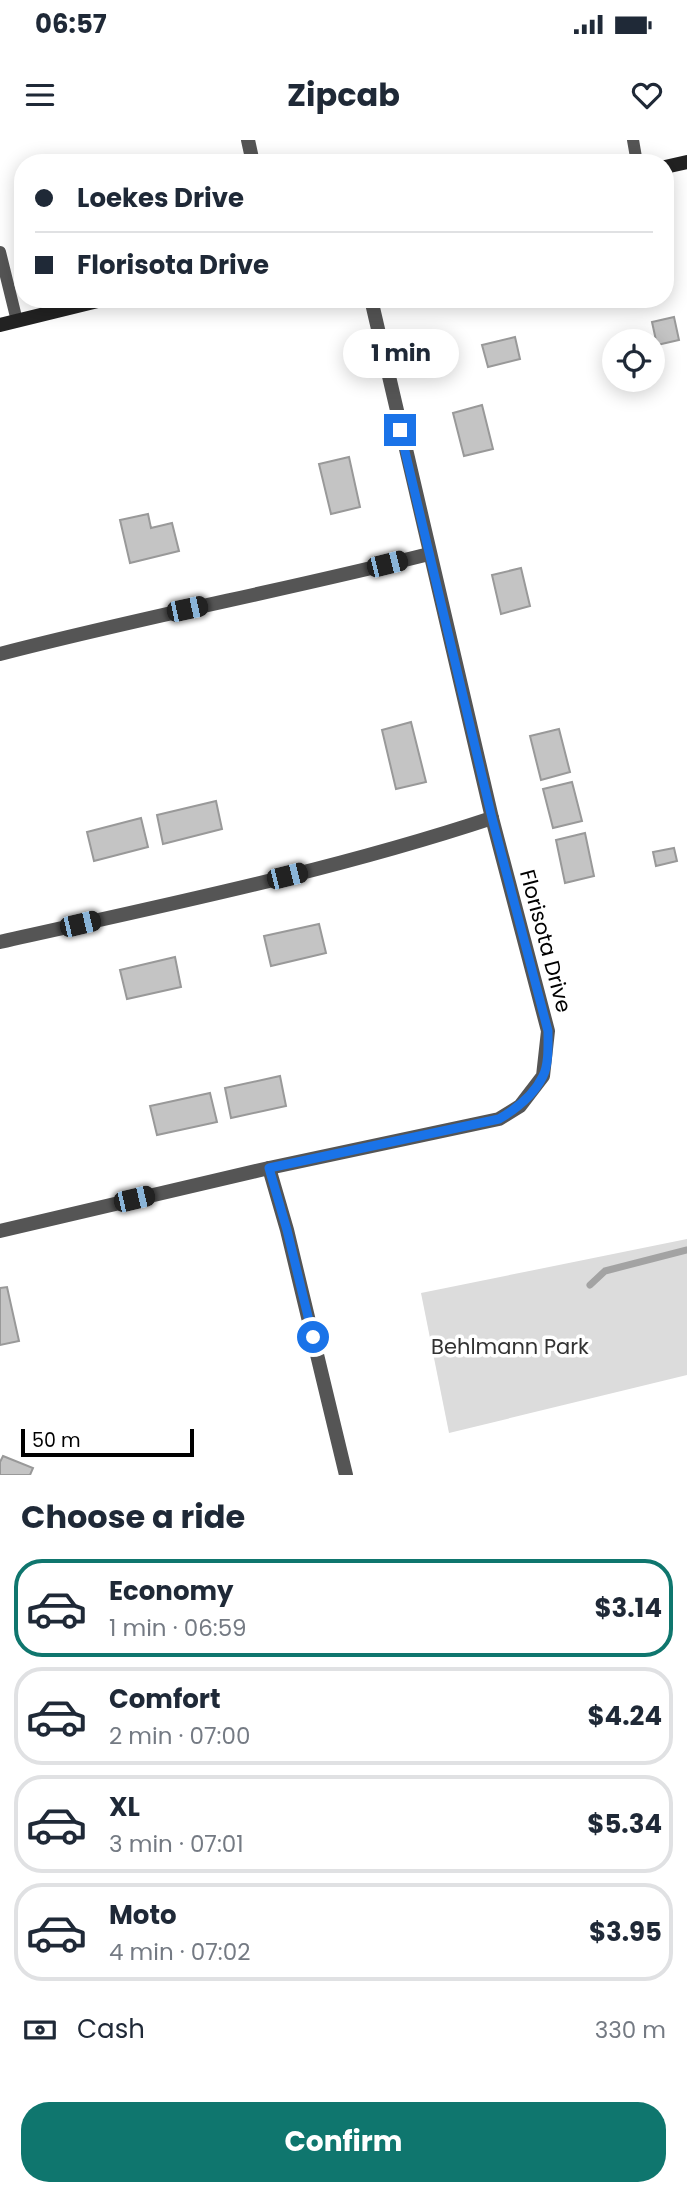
<!DOCTYPE html>
<html lang="en">
<head>
<meta charset="utf-8">
<style>
  :root { --surface:#fff; --page:#f2f2f3; --text:#1f2937; --muted:#747a83; --line:#e0e1e3; --accent:#0f766e }
  body { margin:0; font-family:Poppins,sans-serif; background:var(--page); color:var(--text); height:100vh; display:flex; flex-direction:column; font-size:26px; white-space:nowrap }
  * { box-sizing:border-box; margin:0 }
  p { font-size:23px; color:var(--muted) }
  .icon { flex:none; width:38px; height:38px; fill:none; stroke:currentColor; stroke-width:2; stroke-linecap:round; stroke-linejoin:round }
  .map { position:relative; height:1335px; overflow:hidden }
  .panel { display:flex; flex-direction:column; background:var(--surface); flex:1 }
  .panel>* { flex:none }
  .banner { position:absolute; left:14px; top:14px; width:660px; height:154px; border-radius:28px; box-shadow:0 4px 18px #0003; display:grid; align-content:center; height:154px; padding:0 21px; background:var(--surface) }
  .buttons { position:absolute; left:602px; top:189px; display:grid; gap:14px }
  .buttons a { display:grid; place-items:center; width:63px; height:63px; border-radius:50%; background:var(--surface); box-shadow:0 4px 18px #0003; font-size:35px }
  .scale { position:absolute; left:21px; bottom:18px; width:173px; box-sizing:border-box; padding-left:7px; border:4px solid #000; border-top:0; font-size:19px; line-height:24px; white-space:nowrap; color:#000; -webkit-text-stroke:5px #fff; paint-order:stroke }
  .end { position:absolute; width:32px; height:32px; margin:-16px; border:9px solid #1a73e8; background:#fff; box-shadow:0 0 0 4px #fff }
  .from { border-radius:50% }
  .bubble { position:absolute; height:49px; border-radius:24px; background:var(--surface); box-shadow:0 4px 18px #0003; font-size:23px; font-weight:700; line-height:49px; text-align:center }
  .car { position:absolute; width:21px; height:42px; margin:-21px -10px; border-radius:9px; box-shadow:0 0 5px 2px #0007; background:linear-gradient(#222 24%,#8ab4d8 0 40%,#222 0 76%,#8ab4d8 0 86%,#222 0) }
  .banner b { display:flex; align-items:center; gap:24px; height:66px; font-size:26px }
  .banner b+b { border-top:2px solid var(--line) }
  .banner i { width:18px; height:18px; background:var(--text) }
  ul { padding:0; list-style:none }
  li { display:flex; align-items:center; gap:21px; height:98px; margin:0 14px 10px; padding:0 7px; border:4px solid var(--line); border-radius:28px }
  li div { flex:1 }
  li b { display:block; font-size:26px }
  li em { font-style:normal; font-weight:700 }
  li.selected { border-color:var(--accent) }
  li>.icon { width:63px; height:63px; stroke-width:1.5 }
  h2 { padding:0 21px; font-size:32px; line-height:84px }
  .pay { display:flex; align-items:center; gap:18px; height:77px; padding:0 21px; font-size:26px }
  .pay p { margin-inline-start:auto }
  .cta { display:flex; gap:14px; margin-top:auto; padding:14px 21px }
  .cta a { flex:1; height:80px; border-radius:28px; background:var(--accent); color:#fff; font-size:28px; font-weight:700; line-height:80px; text-align:center }
  .status { display:flex; justify-content:space-between; align-items:center; height:49px; padding:0 35px; background:var(--surface); direction:ltr }
  .status svg { height:19px; fill:currentColor }
  header { display:flex; justify-content:space-between; align-items:center; height:91px; padding:0 21px; background:var(--surface); font-size:32px; font-weight:700 }
  .map>svg:first-child { display:block }
  .green { fill:#dcdcdc }
  .lines { fill:none; stroke-linecap:round; stroke-linejoin:round }
  .stream { stroke:#a3a3a3; stroke-width:7 }
  .building { fill:#c4c4c4; stroke:#999; stroke-width:2 }
  .lane { stroke:#555; stroke-width:12 }
  .street { stroke:#555; stroke-width:14 }
  .secondary { stroke:#222; stroke-width:14 }
  .route { stroke:#1a73e8; stroke-width:9 }
  .labels { text-anchor:middle; dominant-baseline:central; stroke-width:7; stroke-linejoin:round; paint-order:stroke }
  .street-label { font-size:21px; fill:#000; stroke:#fff }
  .park-label { font-size:21px; fill:#333; stroke:#fff }
</style>
</head>
<body>
<div class="status"><b>06:57</b><svg viewBox="0 0 49 12"><path d="M0 12V9h3v3zM5 12V6h3v6zM10 12V3h3v9zM15 12V0h3v12zM26 1h20v11H26zM47 4h2v5h-2z"/></svg></div>
<header><svg class="icon" aria-label="menu" viewBox="0 0 24 24"><path d="M4 6h16M4 12h16M4 18h16"/></svg>Zipcab<svg class="icon" aria-label="heart" viewBox="0 0 24 24"><path d="M12 20l-8-8c-3-5 5-10 8-4 3-6 11-1 8 4z"/></svg></header>
<div class="map">
<svg width="687" height="1335" viewBox="0 0 687 1335">
  <rect width="100%" height="100%" fill="#fff"/>
  <polygon class="green" points="687,1099 687,1235 449,1293 421,1153"/>
  <g class="lines">
    <polyline class="stream" points="590,1145 605,1131 687,1110"/>
  </g>
  <g class="building">
    <polygon points="674,177 679,200 657,205 652,182"/>
    <polygon points="515,197 520,219 488,227 482,205"/>
    <polygon points="482,265 493,309 464,316 453,273"/>
    <polygon points="349,317 360,367 331,374 319,324"/>
    <polygon points="148,374 151,388 172,383 179,411 130,423 120,380"/>
    <polygon points="521,428 530,466 501,474 492,435"/>
    <polygon points="411,582 426,642 396,649 382,590"/>
    <polygon points="559,589 570,632 541,640 530,596"/>
    <polygon points="572,642 582,681 553,688 543,649"/>
    <polygon points="216,661 222,689 163,704 157,675"/>
    <polygon points="141,678 148,707 94,721 87,692"/>
    <polygon points="585,693 594,736 565,743 556,700"/>
    <polygon points="674,708 677,721 656,726 653,712"/>
    <polygon points="319,784 326,813 271,826 264,796"/>
    <polygon points="175,817 181,847 127,859 120,830"/>
    <polygon points="280,936 286,966 231,978 225,948"/>
    <polygon points="210,953 217,982 157,995 150,966"/>
    <polygon points="7,1147 19,1201 0,1205 0,1148"/>
    <polygon points="3,1316 33,1328 30,1335 0,1335 0,1322"/>
  </g>
  <g class="lines">
    <g class="lane">
      <polyline points="633,0 637,23"/>
      <polyline points="0,112 17,181"/>
    </g>
    <g class="street">
      <polyline points="248,0 253,23"/>
      <path d="M0,514C142,477 286,450 429,414"/>
      <path d="M0,802C165,765 332,731 492,678"/>
      <polyline points="269,1028 287,1090 346,1335"/>
      <polyline points="0,1091 269,1028 499,979 520,966 543,936 548,891 492,678 371,159"/>
    </g>
    <g class="secondary">
      <polyline points="665,27 687,22"/>
      <polyline points="0,185 106,159"/>
    </g>
  </g>
  <g class="lines">
    <path class="route" d="M313,1197L287,1090L269,1028L499,979C516,969 534,955 543,936C549,924 548,905 548,891L492,678L400,290"/>
  </g>
  <g class="labels">
    <g class="street-label">
      <text transform="translate(546 801) rotate(75)">Florisota Drive</text>
    </g>
    <g class="park-label">
      <text x="510" y="1206">Behlmann Park</text>
    </g>
  </g>
</svg>
<div class="buttons">
<a><svg class="icon" aria-label="locate" viewBox="0 0 24 24"><circle cx="12" cy="12" r="6"/><path d="M12 2v4M12 18v4M2 12h4M18 12h4"/></svg></a>
</div>
<div class="scale">50 m</div>
<i class="end from" style="left:313px;top:1197px"></i>
<i class="end" style="left:400px;top:290px"></i>
<div class="bubble" style="left:343px;top:189px;width:116px">1 min</div>
<i class="car" style="left:387px;top:424px;rotate:76deg"></i>
<i class="car" style="left:187px;top:469px;rotate:78deg"></i>
<i class="car" style="left:287px;top:736px;rotate:76deg"></i>
<i class="car" style="left:80px;top:784px;rotate:77deg"></i>
<i class="car" style="left:134px;top:1059px;rotate:77deg"></i>
<div class="banner">
<b><i class="from"></i>Loekes Drive</b>
<b><i></i>Florisota Drive</b>
</div>
</div>
<section class="panel">
<h2>Choose a ride</h2>
<ul>
<li class="selected"><svg class="icon" aria-label="car" viewBox="0 0 24 24"><path d="M5 17H2v-5l4-1 3-4h7l3 4 3 1v5h-3M9 17h6M6 11h13"/><circle cx="7" cy="17" r="2"/><circle cx="17" cy="17" r="2"/></svg><div><b>Economy</b><p>1 min · 06:59</p></div><em>$3.14</em></li>
<li><svg class="icon" aria-label="car" viewBox="0 0 24 24"><path d="M5 17H2v-5l4-1 3-4h7l3 4 3 1v5h-3M9 17h6M6 11h13"/><circle cx="7" cy="17" r="2"/><circle cx="17" cy="17" r="2"/></svg><div><b>Comfort</b><p>2 min · 07:00</p></div><em>$4.24</em></li>
<li><svg class="icon" aria-label="car" viewBox="0 0 24 24"><path d="M5 17H2v-5l4-1 3-4h7l3 4 3 1v5h-3M9 17h6M6 11h13"/><circle cx="7" cy="17" r="2"/><circle cx="17" cy="17" r="2"/></svg><div><b>XL</b><p>3 min · 07:01</p></div><em>$5.34</em></li>
<li><svg class="icon" aria-label="car" viewBox="0 0 24 24"><path d="M5 17H2v-5l4-1 3-4h7l3 4 3 1v5h-3M9 17h6M6 11h13"/><circle cx="7" cy="17" r="2"/><circle cx="17" cy="17" r="2"/></svg><div><b>Moto</b><p>4 min · 07:02</p></div><em>$3.95</em></li>
</ul>
<div class="pay"><svg class="icon" aria-label="cash" viewBox="0 0 24 24"><path d="M3 7h18v10H3z"/><circle cx="12" cy="12" r="2"/></svg>Cash<p>330 m</p></div>
<div class="cta"><a>Confirm</a></div>
</section>
</body>
</html>
